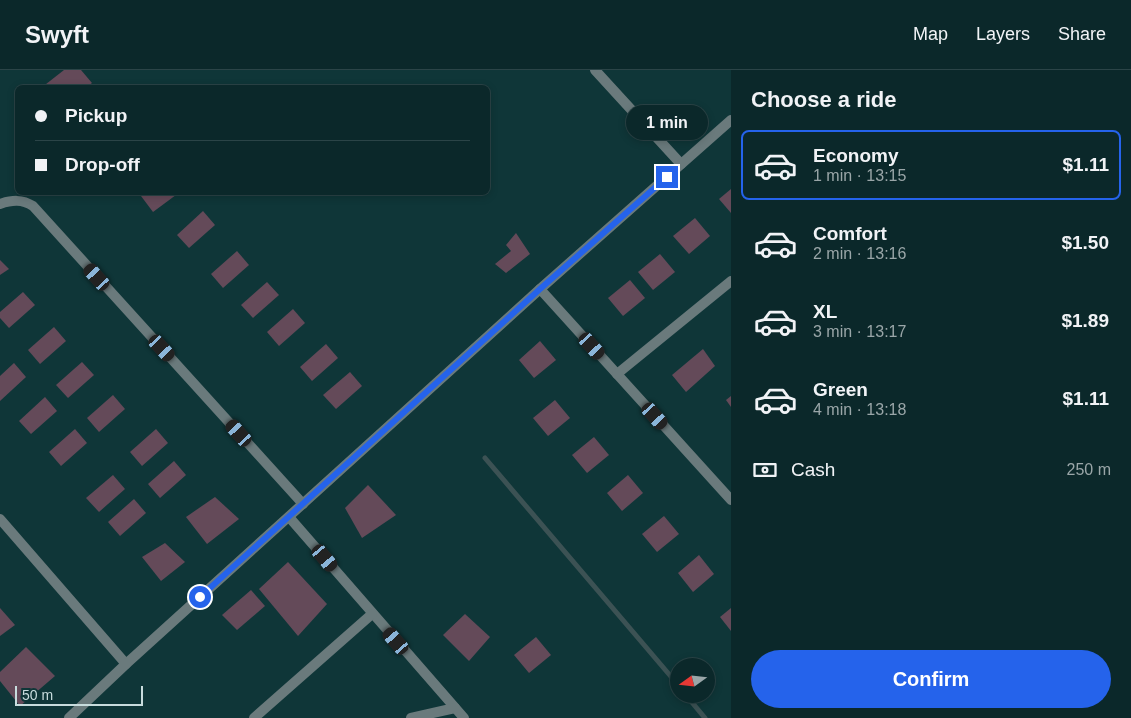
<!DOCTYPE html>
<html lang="en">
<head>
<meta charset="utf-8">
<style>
  :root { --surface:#0b282a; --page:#143032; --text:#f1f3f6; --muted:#9aa6a8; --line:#2b4447; --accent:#2563eb }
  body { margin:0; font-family:Arial,sans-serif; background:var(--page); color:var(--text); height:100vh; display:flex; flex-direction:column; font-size:19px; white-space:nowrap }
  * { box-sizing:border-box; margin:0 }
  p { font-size:16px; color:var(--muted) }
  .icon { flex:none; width:28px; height:28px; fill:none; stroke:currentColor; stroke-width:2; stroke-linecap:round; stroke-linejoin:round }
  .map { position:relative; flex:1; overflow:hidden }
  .details { display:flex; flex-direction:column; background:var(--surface); width:400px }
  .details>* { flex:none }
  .hud { position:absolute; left:15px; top:15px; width:475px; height:110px; border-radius:8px; box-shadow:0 2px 8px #0003,0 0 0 1px var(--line); display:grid; align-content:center; height:110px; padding:0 20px; background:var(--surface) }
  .needle { width:32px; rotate:255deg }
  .buttons { position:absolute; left:670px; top:588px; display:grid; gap:10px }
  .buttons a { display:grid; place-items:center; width:45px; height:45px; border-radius:50%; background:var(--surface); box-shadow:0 2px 8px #0003,0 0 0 1px var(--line); font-size:25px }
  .scale { position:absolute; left:15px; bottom:12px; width:128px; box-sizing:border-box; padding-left:5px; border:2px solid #c8dcdd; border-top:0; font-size:14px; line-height:18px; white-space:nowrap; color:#c8dcdd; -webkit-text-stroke:4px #0f3638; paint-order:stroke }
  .end { position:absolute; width:22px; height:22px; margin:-11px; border:6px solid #2563eb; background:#fff; box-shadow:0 0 0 2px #fff }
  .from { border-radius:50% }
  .bubble { position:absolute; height:35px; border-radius:18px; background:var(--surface); box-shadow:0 2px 8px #0003,0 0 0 1px var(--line); font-size:16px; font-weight:700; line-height:35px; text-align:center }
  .car { position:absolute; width:15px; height:30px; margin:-15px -8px; border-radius:6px; box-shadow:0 0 4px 1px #0007; background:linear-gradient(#222 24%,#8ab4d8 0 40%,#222 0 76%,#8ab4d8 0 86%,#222 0) }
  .hud b { display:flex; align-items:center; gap:18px; height:48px; font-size:19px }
  .hud b+b { border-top:1px solid var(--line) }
  .hud i { width:12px; height:12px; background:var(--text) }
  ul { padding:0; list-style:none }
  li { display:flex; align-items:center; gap:15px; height:70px; margin:0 10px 8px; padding:0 10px; border:2px solid transparent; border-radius:8px }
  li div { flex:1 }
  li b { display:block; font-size:19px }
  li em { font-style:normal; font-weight:700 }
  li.on { border-color:var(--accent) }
  li>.icon { width:45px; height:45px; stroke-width:1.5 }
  h2 { padding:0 20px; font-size:22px; line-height:60px }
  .pay { display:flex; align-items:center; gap:12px; height:55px; padding:0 20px; font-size:19px }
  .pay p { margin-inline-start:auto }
  .action { display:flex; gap:10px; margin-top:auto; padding:10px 20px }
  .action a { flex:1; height:58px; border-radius:30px; background:var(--accent); color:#fff; font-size:20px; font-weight:700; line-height:58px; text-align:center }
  header { display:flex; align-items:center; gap:30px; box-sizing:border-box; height:70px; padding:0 25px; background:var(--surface); border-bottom:1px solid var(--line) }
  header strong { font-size:24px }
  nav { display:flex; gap:28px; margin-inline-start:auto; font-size:18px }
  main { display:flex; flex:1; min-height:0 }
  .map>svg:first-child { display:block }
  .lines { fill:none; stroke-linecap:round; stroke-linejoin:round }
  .stream { stroke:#3c5254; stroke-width:5 }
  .building { fill:#644a59 }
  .street { stroke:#6a7a7c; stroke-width:10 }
  .route { stroke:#2563eb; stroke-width:6 }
</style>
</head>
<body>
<header>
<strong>Swyft</strong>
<nav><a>Map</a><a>Layers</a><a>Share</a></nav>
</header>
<main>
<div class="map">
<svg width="731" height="648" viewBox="0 0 731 648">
  <rect width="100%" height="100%" fill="#0f3638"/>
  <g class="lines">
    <g class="stream">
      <polyline points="485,388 679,616"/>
      <polyline points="685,624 705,648"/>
    </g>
  </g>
  <g class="building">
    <polygon points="64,0 81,0 92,13 85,18 41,18"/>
    <polygon points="731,119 731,143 719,129"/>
    <polygon points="138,122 180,122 153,142"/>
    <polygon points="203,141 215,155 189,178 177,165"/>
    <polygon points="695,148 710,166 689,184 673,166"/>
    <polygon points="516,163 530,184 506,203 495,194 511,181 506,175"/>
    <polygon points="237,181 249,195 223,218 211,204"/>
    <polygon points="660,184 675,202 653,220 638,202"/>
    <polygon points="0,190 9,199 0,205"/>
    <polygon points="630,210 645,228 623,246 608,228"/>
    <polygon points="267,212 279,225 253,248 241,235"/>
    <polygon points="23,222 35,235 9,258 0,248 0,242"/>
    <polygon points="293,239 305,253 279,276 267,262"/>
    <polygon points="54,257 66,271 40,294 28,280"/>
    <polygon points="540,271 556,290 534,308 519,290"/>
    <polygon points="326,274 338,288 312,311 300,297"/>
    <polygon points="703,279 715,296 686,322 672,305"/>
    <polygon points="82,292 94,305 68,328 56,315"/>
    <polygon points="14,293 26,307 0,331 0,306"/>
    <polygon points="350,302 362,316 336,339 323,325"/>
    <polygon points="113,325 125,339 99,362 87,348"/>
    <polygon points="731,326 731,337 726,330"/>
    <polygon points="45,327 57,341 31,364 19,351"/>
    <polygon points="555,330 570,348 548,366 533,348"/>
    <polygon points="75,359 87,373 61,396 49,382"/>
    <polygon points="156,359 168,373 142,396 130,382"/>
    <polygon points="594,367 609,385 587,403 572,385"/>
    <polygon points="174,391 186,405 160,428 148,414"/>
    <polygon points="113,405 125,419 99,442 86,428"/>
    <polygon points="628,405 643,423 622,441 607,423"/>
    <polygon points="368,415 396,445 362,468 345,438"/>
    <polygon points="215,427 239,449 207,474 186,447"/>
    <polygon points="134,429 146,443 120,466 108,452"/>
    <polygon points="664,446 679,464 657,482 642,464"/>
    <polygon points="165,473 185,492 161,511 142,487"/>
    <polygon points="699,485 714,504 693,522 678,503"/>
    <polygon points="288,492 327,534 298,566 259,519"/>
    <polygon points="251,520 265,536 237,560 222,545"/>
    <polygon points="0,538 15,555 0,566"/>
    <polygon points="731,538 731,561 720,547"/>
    <polygon points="465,544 490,567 469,591 443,565"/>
    <polygon points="536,567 551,585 529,603 514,585"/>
    <polygon points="26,577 55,606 20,636 0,611 0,602"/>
  </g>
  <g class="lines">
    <g class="street">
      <polyline points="595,0 681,94"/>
      <path d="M0,134C12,130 22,129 33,136L303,434"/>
      <polyline points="540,219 731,430"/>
      <polyline points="617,304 731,211"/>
      <polyline points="289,447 464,648"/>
      <polyline points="0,449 126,594"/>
      <polyline points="69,648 126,594 540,219 731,50"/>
      <polyline points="254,648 372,544"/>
      <polyline points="411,648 455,638"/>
    </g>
  </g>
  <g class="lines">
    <polyline class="route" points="200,527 540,219 667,107"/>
  </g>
</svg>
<div class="buttons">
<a><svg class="needle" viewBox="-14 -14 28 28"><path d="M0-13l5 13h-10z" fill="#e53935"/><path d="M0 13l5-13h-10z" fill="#9aa6a8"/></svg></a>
</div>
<div class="scale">50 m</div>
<i class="end from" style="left:200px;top:527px"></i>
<i class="end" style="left:667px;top:107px"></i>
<div class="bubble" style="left:626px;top:35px;width:82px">1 min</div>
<i class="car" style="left:97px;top:207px;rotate:318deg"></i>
<i class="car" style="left:592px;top:276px;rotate:138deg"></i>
<i class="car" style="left:162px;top:278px;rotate:137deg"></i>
<i class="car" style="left:655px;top:346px;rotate:138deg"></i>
<i class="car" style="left:239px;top:363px;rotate:318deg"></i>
<i class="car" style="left:325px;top:488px;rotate:140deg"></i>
<i class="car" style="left:396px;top:571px;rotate:319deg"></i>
<div class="hud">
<b><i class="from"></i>Pickup</b>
<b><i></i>Drop-off</b>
</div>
</div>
<section class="details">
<h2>Choose a ride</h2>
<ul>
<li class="on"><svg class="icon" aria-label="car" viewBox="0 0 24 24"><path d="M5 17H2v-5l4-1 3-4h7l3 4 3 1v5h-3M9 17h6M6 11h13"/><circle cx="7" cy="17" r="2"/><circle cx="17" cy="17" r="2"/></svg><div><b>Economy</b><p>1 min · 13:15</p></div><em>$1.11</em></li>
<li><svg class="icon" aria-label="car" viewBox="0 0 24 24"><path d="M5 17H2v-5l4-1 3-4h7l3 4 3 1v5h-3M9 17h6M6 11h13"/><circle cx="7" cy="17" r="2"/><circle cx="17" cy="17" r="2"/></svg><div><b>Comfort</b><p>2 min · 13:16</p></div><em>$1.50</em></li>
<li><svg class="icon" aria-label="car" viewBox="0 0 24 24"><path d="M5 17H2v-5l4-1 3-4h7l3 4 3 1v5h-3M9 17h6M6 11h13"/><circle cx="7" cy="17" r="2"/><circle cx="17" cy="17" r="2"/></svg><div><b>XL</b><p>3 min · 13:17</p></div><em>$1.89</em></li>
<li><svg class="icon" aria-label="car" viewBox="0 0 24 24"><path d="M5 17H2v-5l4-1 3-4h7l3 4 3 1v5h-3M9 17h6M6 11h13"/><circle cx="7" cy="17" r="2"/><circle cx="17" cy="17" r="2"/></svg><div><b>Green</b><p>4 min · 13:18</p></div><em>$1.11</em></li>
</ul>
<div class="pay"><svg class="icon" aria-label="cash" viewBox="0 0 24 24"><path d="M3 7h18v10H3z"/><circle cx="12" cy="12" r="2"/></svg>Cash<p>250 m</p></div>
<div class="action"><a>Confirm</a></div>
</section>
</main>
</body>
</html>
